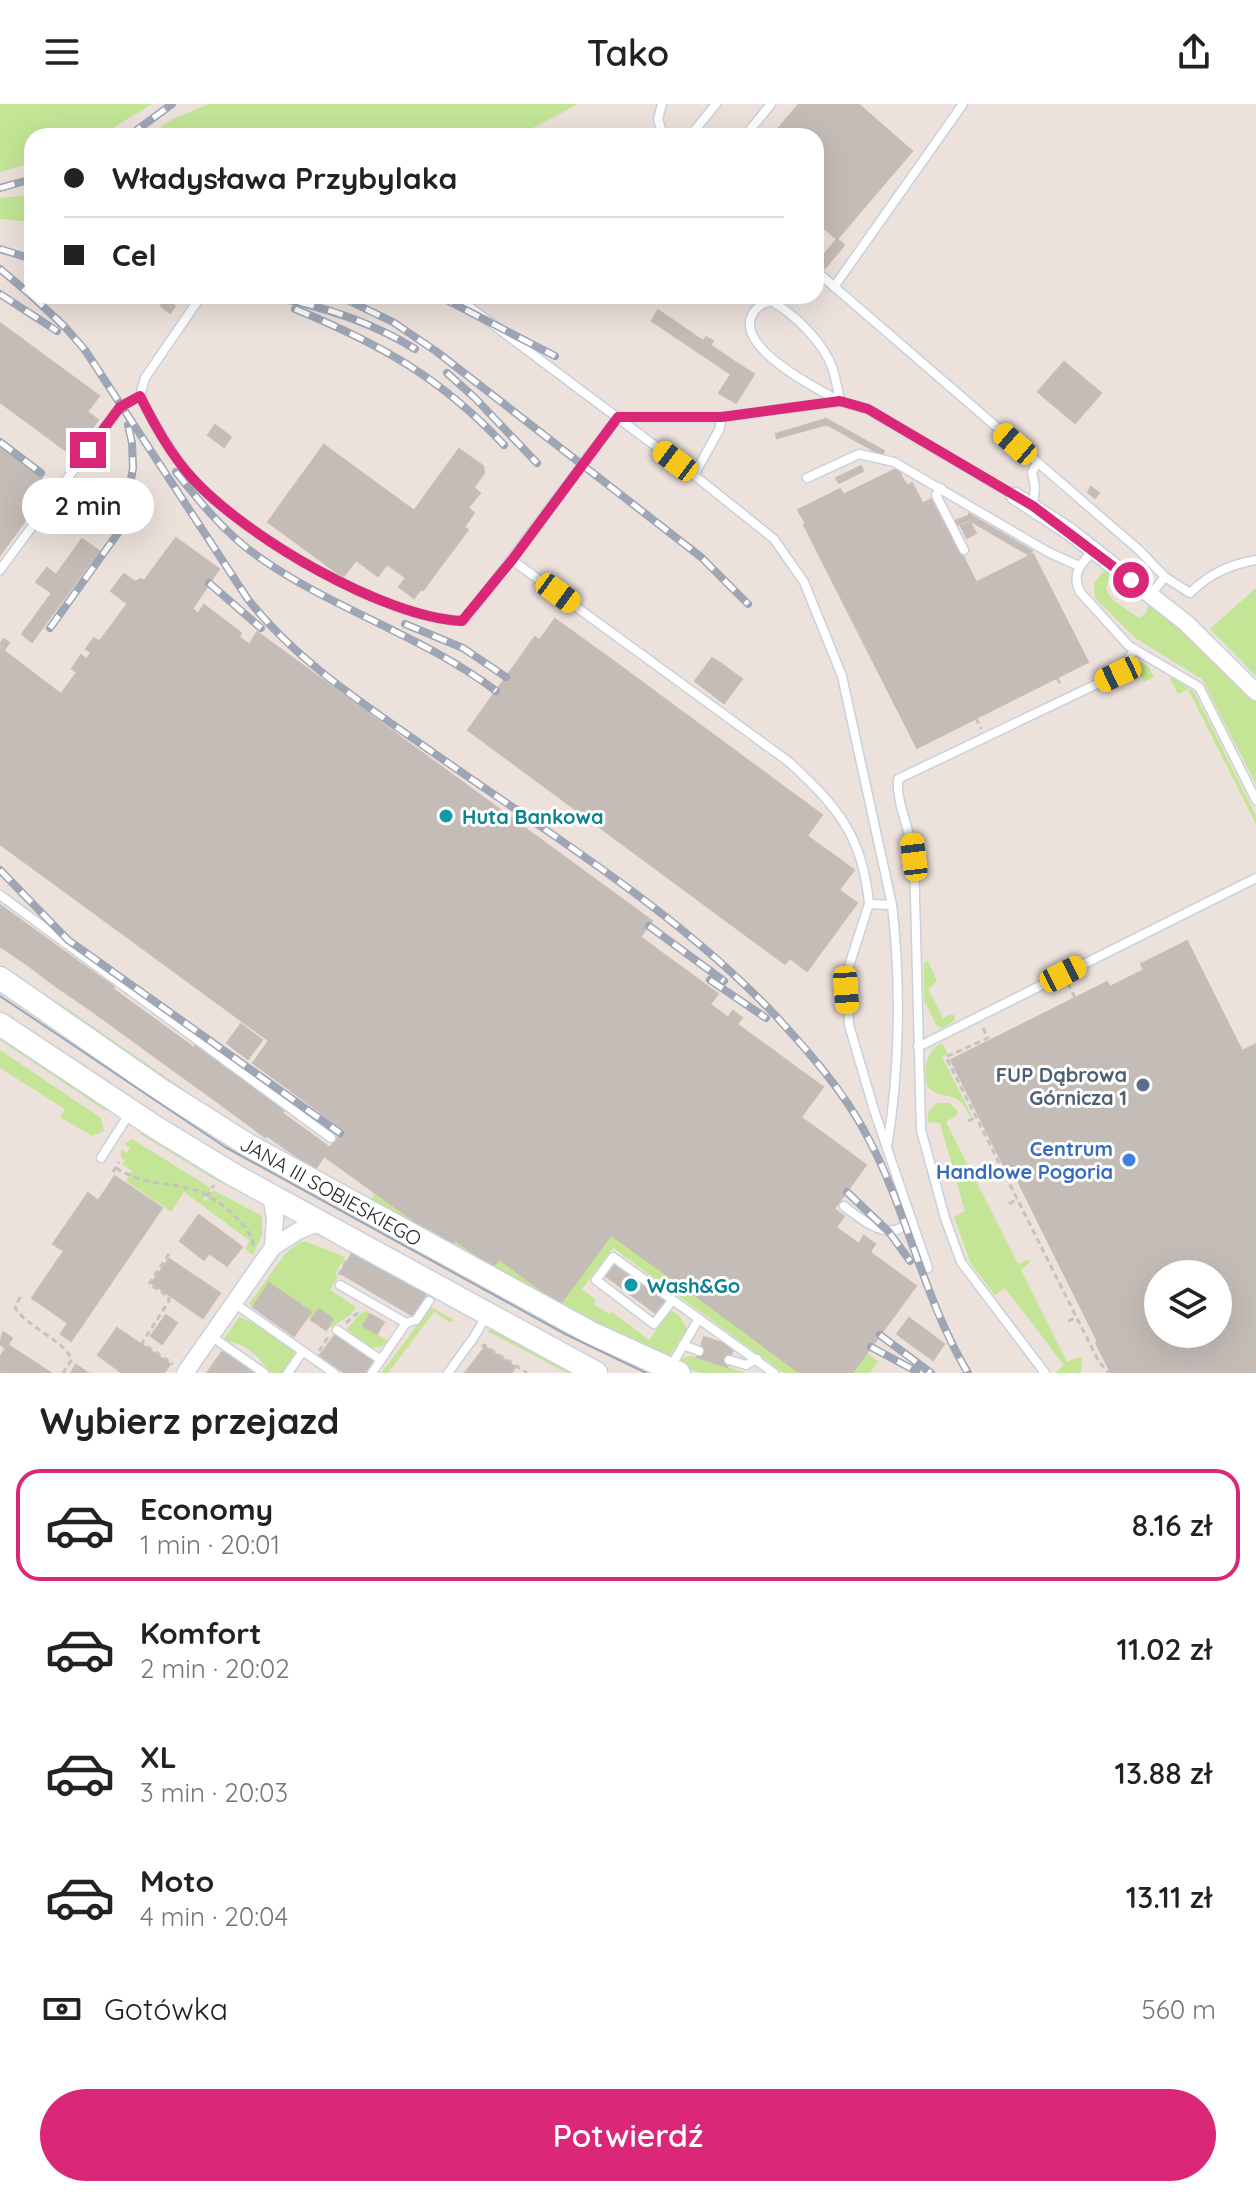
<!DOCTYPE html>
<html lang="pl">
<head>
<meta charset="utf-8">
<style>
  :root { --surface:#fff; --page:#f2f2f2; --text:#222; --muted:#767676; --line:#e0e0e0; --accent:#db2777 }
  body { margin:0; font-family:Quicksand,sans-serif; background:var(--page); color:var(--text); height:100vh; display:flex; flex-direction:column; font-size:30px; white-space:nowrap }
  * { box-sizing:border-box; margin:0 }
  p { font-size:26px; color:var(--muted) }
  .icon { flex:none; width:44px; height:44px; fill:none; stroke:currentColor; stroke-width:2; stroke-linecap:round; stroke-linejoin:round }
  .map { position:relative; height:1269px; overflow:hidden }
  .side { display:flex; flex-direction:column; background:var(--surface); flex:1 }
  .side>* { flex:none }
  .banner { position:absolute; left:24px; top:24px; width:800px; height:176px; border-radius:24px; box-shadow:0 8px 32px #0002; display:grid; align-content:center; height:176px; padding:0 40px; background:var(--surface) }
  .buttons { position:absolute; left:1144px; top:1156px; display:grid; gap:16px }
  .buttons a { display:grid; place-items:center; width:88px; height:88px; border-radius:50%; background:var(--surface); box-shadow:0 8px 32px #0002; font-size:40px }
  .end { position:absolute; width:36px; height:36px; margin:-18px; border:10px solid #db2777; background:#fff; box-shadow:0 0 0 4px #fff }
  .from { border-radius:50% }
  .bubble { position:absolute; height:56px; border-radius:28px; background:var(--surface); box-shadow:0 8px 32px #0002; font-size:26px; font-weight:600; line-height:56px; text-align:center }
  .car { position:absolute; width:24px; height:48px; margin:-24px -12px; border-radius:10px; box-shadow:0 0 6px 2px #0007; background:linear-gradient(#f5c518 24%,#345 0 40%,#f5c518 0 76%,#345 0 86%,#f5c518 0) }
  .banner b { display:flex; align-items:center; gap:28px; height:76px; font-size:30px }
  .banner b+b { border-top:2px solid var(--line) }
  .banner i { width:20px; height:20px; background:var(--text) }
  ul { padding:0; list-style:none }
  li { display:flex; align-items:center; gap:24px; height:112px; margin:0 16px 12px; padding:0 24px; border:4px solid transparent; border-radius:24px }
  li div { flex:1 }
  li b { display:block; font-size:30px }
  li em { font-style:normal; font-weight:600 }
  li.selected { border-color:var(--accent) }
  li>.icon { width:72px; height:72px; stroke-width:1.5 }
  h2 { padding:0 40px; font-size:36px; line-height:96px }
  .pay { display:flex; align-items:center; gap:20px; height:88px; padding:0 40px; font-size:30px }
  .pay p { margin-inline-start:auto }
  .button { display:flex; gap:16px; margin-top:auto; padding:16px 40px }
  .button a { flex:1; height:92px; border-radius:48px; background:var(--accent); color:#fff; font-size:32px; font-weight:600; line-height:92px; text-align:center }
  header { display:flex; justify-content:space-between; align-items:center; height:104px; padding:0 40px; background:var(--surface); font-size:36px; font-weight:600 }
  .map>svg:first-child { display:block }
  .green { fill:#c3e595 }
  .building { fill:#c4bcb7; stroke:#c8bcb5; stroke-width:2; fill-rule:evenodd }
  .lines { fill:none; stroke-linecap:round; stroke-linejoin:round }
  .service-casing { stroke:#c9d1dc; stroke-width:11 }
  .minor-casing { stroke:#c9d1dc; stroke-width:19 }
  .secondary-casing { stroke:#c9d1dc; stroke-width:25 }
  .path { stroke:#c3c3c3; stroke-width:3; stroke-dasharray:6 4; stroke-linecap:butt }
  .service { stroke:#fff; stroke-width:8 }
  .minor { stroke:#fff; stroke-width:16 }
  .secondary { stroke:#fff; stroke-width:22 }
  .tram { stroke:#9ea6b5; stroke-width:2 }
  .rail-casing { stroke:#9ea6b5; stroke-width:8 }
  .rail { stroke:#fff; stroke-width:5; stroke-dasharray:15; stroke-linecap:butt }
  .route { stroke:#db2777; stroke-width:10 }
  .culture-dot { fill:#0f9aa8; stroke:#fff; stroke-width:3 }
  .service-dot { fill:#5c6f8a; stroke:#fff; stroke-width:3 }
  .shop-dot { fill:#3f7fe0; stroke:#fff; stroke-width:3 }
  .labels { text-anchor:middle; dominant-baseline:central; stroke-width:6; stroke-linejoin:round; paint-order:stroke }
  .culture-label { font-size:20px; font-weight:bold; fill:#0d838f; stroke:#fff; text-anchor:start }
  .service-label { font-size:20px; font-weight:bold; fill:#4e5e75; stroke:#fff; text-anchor:end }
  .shop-label { font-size:20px; font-weight:bold; fill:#366cbe; stroke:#fff; text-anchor:end }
  .street-label { font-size:20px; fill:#2a2a2a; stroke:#fff }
</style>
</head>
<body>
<header><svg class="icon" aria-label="menu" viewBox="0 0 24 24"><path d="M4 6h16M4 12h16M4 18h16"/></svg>Tako<svg class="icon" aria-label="share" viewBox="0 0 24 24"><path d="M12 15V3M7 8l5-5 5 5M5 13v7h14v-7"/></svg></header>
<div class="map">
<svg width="1256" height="1269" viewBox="0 0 1256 1269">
  <rect width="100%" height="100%" fill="#ece1db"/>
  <g class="green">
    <polygon points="0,0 152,0 100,32 32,32 32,59 0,68"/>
    <polygon points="209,0 578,0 518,32 147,32 171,16"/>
    <polygon points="32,91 32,118 0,115 0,94"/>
    <polygon points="1104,467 1113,472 1108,476 1106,485 1113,496 1139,514 1146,509 1148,502 1157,504 1231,570 1256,598 1256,680 1202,575 1135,534 1095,494 1094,479"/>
    <polygon points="1256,484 1256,572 1210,525"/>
    <polygon points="1142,558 1148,562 1154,573 1144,578 1138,568 1129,573 1127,569 1131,560"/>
    <polygon points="1172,573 1194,588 1256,712 1256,720 1188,585 1178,590 1170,575"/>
    <polygon points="928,857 937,877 928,885 943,914 952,910 955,912 954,917 942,924 937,922 924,896 924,859"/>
    <polygon points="59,899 196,994 193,998 56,904"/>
    <polygon points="0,929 102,997 106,1007 0,936"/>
    <path d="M942,939L948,950L942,953L972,1012L970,1013C956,981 943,1000 927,982C924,966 925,947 942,939Z"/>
    <polygon points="0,946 101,1014 104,1027 92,1032 60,1013 65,1005 0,964"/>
    <polygon points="937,999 949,999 957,1006 957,1011 946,1018 1018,1160 1028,1156 1030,1158 1021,1166 1067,1258 1079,1253 1082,1254 1081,1269 1055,1269 1064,1261 1005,1184 995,1191 971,1160 954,1113 965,1107 940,1019 927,1018 929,1007"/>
    <polygon points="147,1028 261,1098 217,1077 139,1029"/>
    <polygon points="132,1035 211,1084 203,1096 206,1097 213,1086 262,1112 262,1131 253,1151 245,1145 250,1137 184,1088 171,1108 126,1077 132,1067 122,1060 125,1057 121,1053 121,1045 127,1049 130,1044 124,1040"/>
    <polygon points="375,1089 426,1125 428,1123 455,1136 489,1161 495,1160 499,1155 560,1200 611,1131 800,1269 784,1269 613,1144 582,1185 596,1196 593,1200 610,1210 612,1208 649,1236 671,1207 679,1211 687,1225 670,1251 665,1255 638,1243 369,1099"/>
    <polygon points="300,1138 307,1138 345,1153 335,1170 338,1172 330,1186 356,1203 350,1211 326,1226 333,1215 319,1205 311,1216 308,1214 311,1208 270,1179 253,1203 249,1200 285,1150"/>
    <polygon points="431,1203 454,1216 450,1218 434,1208 388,1269 381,1269"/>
    <polygon points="366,1207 370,1210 364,1222 388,1237 381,1243 370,1243 347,1225 359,1211"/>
    <path d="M239,1213L260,1221L294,1245V1254L284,1269H271C262,1258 256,1249 243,1242C235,1238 231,1240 224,1235Z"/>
    <polygon points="496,1225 579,1269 567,1269 487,1227"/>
    <polygon points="867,1249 878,1257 870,1269 852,1269"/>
    <polygon points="691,1252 697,1253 746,1269 700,1269 680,1261 682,1254"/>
  </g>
  <g class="building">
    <polygon points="799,0 858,0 912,47 837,135 816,117 816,32 772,32"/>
    <polygon points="837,135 844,141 825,164 818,158"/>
    <polygon points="166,195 175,202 170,209 161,202"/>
    <polygon points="658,206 703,237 706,233 713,237 710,241 738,260 731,270 652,217"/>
    <polygon points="0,219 99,292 87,308 0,243"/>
    <polygon points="0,243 98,316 72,351 0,298"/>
    <polygon points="1064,258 1101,289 1075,319 1038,288"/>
    <polygon points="738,260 754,270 736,299 719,289"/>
    <polygon points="826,315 828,320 777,334 776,330"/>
    <polygon points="826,315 884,347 882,351 828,321"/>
    <polygon points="215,321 231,333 224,343 208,331"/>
    <polygon points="324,341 458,439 423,486 289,389"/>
    <polygon points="0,343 51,381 0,451"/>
    <polygon points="459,345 483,362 484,369 442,427 414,407"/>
    <polygon points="861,362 863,367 839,379 836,374"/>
    <polygon points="898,364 904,378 851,405 843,391"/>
    <polygon points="905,378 917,402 928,397 971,481 1033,450 1088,558 917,644 804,421 848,399 851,405"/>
    <polygon points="912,379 922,398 916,401 907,382"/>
    <polygon points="1091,383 1099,389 1095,394 1088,388"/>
    <polygon points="474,384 480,389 474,396 468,392"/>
    <polygon points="840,385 848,399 806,420 798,406"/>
    <polygon points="289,389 365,444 356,456 299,414 286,431 268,418"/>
    <polygon points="468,392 474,396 468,404 474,409 464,423 452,413"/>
    <polygon points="933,394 946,419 941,422 928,397"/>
    <polygon points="969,410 1032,447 1029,451 969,416"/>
    <polygon points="968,412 970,415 958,421 955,417"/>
    <polygon points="452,413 468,426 458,439 442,427"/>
    <polygon points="299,414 356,456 343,473 286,431"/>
    <polygon points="970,418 976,429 967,434 961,422"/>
    <polygon points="947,421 976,478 971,481 942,424"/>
    <path d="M176,434L219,465L192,505L247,545L257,528L652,817L512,1011L457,970L441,992L393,958L343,1025L267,969L283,947L0,740V667L58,588L61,590ZM97,634L114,646L41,747L27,737L31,732L27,729Z"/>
    <polygon points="82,435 99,447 32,538 22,530 52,489 36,478 47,464 56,471"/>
    <polygon points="365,444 387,460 378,472 356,456"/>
    <polygon points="124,470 135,478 141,475 144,477 128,500 111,487"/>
    <polygon points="406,474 421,485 414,494 399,483"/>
    <polygon points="204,501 241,529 239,533 250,541 247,545 198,510"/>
    <polygon points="555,515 609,554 593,576 539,537"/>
    <polygon points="535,533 593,576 609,554 822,711 807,732 854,766 839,786 857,799 807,867 790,854 785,860 468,626"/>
    <polygon points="94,534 100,538 92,549 86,545"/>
    <polygon points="4,535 9,539 4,546 0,540"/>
    <polygon points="0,544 58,588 0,667"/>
    <polygon points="81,551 86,555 77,568 72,565"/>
    <polygon points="712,554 720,559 703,583 695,577"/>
    <polygon points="720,559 742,575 724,599 703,583"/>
    <path d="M97,634L114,646L41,747L27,737L31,732L27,729ZM103,644L109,648L101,657L96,653Z"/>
    <polygon points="103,644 109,648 101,657 96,653"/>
    <polygon points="0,801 51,838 32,864 0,842"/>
    <polygon points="640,833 718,890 710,900 633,844"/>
    <path d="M1187,837L1242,947L1256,940V1269H1111L1096,1239L1098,1238L1015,1071L1011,1063L1006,1066L951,956L1107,878L1110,883L1144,866L1141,860ZM1158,1170H1218V1230H1158Z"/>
    <polygon points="51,838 76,856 57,883 32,864"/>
    <polygon points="633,844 738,921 716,951 866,1061 826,1116 916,1182 852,1269 800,1269 677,1178 716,1122 529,987"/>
    <polygon points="76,856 114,883 95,909 57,883"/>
    <polygon points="113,885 194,944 176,968 95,909"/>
    <polygon points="733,907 742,914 737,920 728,914"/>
    <polygon points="241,920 262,936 248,955 227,939"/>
    <polygon points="738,921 805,970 783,1000 716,951"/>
    <polygon points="269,937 283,947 267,969 253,959"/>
    <polygon points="196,941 223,961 204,988 176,968"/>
    <polygon points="393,958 441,992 457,970 512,1011 529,987 716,1122 677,1178 611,1131 560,1200 499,1155 495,1160 489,1161 455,1136 452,1141 428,1123 427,1126 324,1052"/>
    <polygon points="223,961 285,1005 265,1033 204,988"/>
    <polygon points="805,970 823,983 801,1013 783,1000"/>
    <polygon points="282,1009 330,1044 315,1065 266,1031"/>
    <polygon points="115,1072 162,1104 71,1237 61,1230 68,1219 32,1194 64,1147 53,1140 88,1089 98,1097"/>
    <polygon points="834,1105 844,1112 836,1123 826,1116"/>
    <polygon points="199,1111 242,1143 227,1162 209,1149 204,1156 180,1137"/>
    <polygon points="864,1132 875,1140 870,1148 859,1140"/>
    <polygon points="354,1146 427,1188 413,1212 340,1169"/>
    <polygon points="169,1155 220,1189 203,1214 152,1179"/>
    <polygon points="615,1160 666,1198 657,1210 606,1172"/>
    <polygon points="269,1179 311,1208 294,1232 253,1203"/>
    <polygon points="319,1205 326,1210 319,1221 311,1216"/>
    <polygon points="326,1210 333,1215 326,1226 319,1221"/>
    <polygon points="370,1210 384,1218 377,1230 363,1222"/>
    <polygon points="166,1211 177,1219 172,1226 161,1218"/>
    <polygon points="909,1214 944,1240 933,1256 897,1230"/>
    <polygon points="161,1218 172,1226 167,1233 156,1225"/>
    <polygon points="117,1224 170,1260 164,1269 122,1269 98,1251"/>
    <polygon points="156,1225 167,1233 162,1240 151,1232"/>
    <polygon points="3,1228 12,1234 6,1244 0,1240"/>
    <polygon points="336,1230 373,1257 364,1269 345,1269 320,1251"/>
    <polygon points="704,1233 734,1243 727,1263 697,1253"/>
    <polygon points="8,1241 51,1269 0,1269 0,1253"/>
    <polygon points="485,1243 515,1263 511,1269 465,1269"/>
    <polygon points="222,1248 230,1252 254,1269 207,1269"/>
    <polygon points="76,1261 88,1269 71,1269"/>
  </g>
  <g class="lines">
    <g class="service-casing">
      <g id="service">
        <polyline points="662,0 658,15 663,32"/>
        <polyline points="690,32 716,0"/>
        <polyline points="745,32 771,0"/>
        <polyline points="816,167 1139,446 1165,473 1150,491"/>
        <polyline points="834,183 963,0"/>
        <path d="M201,192L145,274L140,292C155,322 172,350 193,375C245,432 385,514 462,517L469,511L618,313H722"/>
        <polyline points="455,192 694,371"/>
        <path d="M771,197C795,210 825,240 833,266C836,276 838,287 840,297C817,285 736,244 752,211C757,202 762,200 771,197Z"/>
        <polyline points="807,374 859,350 894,358 1048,448 1079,462"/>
        <polyline points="941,384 936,391 964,446"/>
        <polyline points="1033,402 1035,383 1032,368 1037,359"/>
        <path d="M1093,447C1081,460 1071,469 1080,488L1129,542L1199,583L1256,696"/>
        <path d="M512,456L789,658C838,703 863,733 869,800"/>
        <polyline points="0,466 120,303 140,292"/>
        <path d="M1165,473L1190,489C1209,470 1229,461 1256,456"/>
        <polyline points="0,791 331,1034"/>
        <polyline points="918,943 1256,774"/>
        <path d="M887,1043C900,966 901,878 892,801"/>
        <polyline points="101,1054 131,1007"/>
        <path d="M844,1102C862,1116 891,1141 910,1116"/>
        <polyline points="928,1164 874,1006 849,921 847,868 869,800 892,801 842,572 804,478 774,435 694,371 719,326 722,313 840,297 868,305 1015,392"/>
        <polyline points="340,1181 406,1219"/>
        <polyline points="672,1197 654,1220 596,1176 613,1153 774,1269"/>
        <polyline points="234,1199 334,1269"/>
        <polyline points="337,1226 381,1256"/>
        <polyline points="211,1232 264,1269"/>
        <polyline points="683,1241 699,1247"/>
        <polyline points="729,1256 746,1261 757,1255"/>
        <polyline points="670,1264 698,1216"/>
        <polyline points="288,1269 303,1247"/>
        <polyline points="372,1269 406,1219 416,1216 429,1197"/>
        <polyline points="448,1269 474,1233 487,1211"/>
        <path d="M1045,1269L961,1158L945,1114L921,1026L914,753C911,727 896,700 898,675L1118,570L1135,545"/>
      </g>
    </g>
    <g class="minor-casing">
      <g id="minor">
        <polyline points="1015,392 1070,428 1186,519 1256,588"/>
        <polyline points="271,1092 275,1114 273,1143"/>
        <polyline points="185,1269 273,1143 298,1127 320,1118"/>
      </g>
    </g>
    <g class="secondary-casing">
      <g id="secondary">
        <polyline points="0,874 161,986 248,1041 591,1229 679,1269"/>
        <polyline points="0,920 155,1023 232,1070 596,1269"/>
      </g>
    </g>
    <g class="path">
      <polyline points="1057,574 1062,583"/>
      <polyline points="976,614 981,625"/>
      <polyline points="1068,879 1075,894"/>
      <polyline points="983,924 988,934 946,953 1099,1258 1109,1269"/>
      <polyline points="968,1017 976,1013"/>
      <path d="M116,1064C142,1081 170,1078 198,1087C218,1094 251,1122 254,1142"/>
      <polyline points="113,1068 119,1058"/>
      <polyline points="207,1093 214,1081"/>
      <polyline points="1009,1100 1017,1095"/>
      <polyline points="169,1150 149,1180 169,1193 169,1197 142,1239 173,1260"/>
      <polyline points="339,1171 347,1154"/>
      <path d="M20,1193L15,1204C30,1225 59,1233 72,1255L63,1269"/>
      <polyline points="1068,1217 1077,1213"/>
      <polyline points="346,1219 361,1206"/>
      <polyline points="482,1243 484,1241 527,1269"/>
      <polyline points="319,1247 328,1233"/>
      <polyline points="1255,1269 1256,1267"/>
    </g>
    <use href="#service" class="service"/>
    <use href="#minor" class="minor"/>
    <use href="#secondary" class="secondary"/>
    <polyline class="tram" points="0,892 225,1043 565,1230 646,1269"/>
    <g class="rail-casing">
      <g id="rail">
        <polyline points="129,32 172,0"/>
        <polyline points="0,84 32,75"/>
        <polyline points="0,145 32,155"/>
        <polyline points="0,165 32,192"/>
        <polyline points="0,190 57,227"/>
        <path d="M32,192L65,223L85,246L247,494C296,557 364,600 428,645C546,728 674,805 774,910C807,946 843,986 866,1030C907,1105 923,1194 968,1269"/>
        <path d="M270,192C322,202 370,217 415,245"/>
        <polyline points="339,192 393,218 437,248 701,453 748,500"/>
        <polyline points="439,192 555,252"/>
        <path d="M295,205C380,240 440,273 504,341"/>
        <polyline points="447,269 475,294 537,359"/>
        <polyline points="0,338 41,369"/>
        <path d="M176,368C200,398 224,428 256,451C331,505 422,531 496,587"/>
        <polyline points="209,479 261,524"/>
        <polyline points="405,520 463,544 506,573"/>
        <polyline points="50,524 123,422 133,364 132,339 128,321"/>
        <polyline points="0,766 68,836 340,1029"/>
        <polyline points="649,822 724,877"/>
        <polyline points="710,876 766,914"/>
        <polyline points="847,1088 889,1128 910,1157"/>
        <polyline points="880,1231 931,1269"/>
        <polyline points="871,1243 916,1267"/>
      </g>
    </g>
    <use href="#rail" class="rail"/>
  </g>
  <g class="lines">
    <path class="route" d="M88,346L120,303L140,292C155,322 171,351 193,375C245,432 384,514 462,517L512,456L618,313H722L840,297L868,305L1033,402L1131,476"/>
  </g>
  <g class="culture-dot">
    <circle cx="446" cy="712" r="8"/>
    <circle cx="631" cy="1181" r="8"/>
  </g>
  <circle class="service-dot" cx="1143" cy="981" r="8"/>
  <circle class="shop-dot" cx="1129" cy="1056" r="8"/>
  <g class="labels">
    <g class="culture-label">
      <text x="462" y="712">Huta Bankowa</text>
      <text x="647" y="1181">Wash&amp;Go</text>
    </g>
    <g class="service-label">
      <text x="1127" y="970">FUP Dąbrowa<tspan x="1127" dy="23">Górnicza 1</tspan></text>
    </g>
    <g class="shop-label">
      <text x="1113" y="1044">Centrum<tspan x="1113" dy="23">Handlowe Pogoria</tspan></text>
    </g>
    <g class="street-label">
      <text transform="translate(331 1087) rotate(29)">JANA III SOBIESKIEGO</text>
    </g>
  </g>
</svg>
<div class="buttons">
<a><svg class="icon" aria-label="layers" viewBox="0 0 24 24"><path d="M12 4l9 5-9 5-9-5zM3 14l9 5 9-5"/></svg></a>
</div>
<i class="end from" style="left:1131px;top:476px"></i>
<i class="end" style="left:88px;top:346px"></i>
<div class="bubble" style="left:22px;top:374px;width:132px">2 min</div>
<i class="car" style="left:1015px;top:340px;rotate:311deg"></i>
<i class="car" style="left:675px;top:357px;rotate:307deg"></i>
<i class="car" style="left:558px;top:489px;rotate:126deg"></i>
<i class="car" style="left:1118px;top:570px;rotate:245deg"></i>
<i class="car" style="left:914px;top:753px;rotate:353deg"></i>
<i class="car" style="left:1063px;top:870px;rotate:63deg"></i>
<i class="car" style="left:846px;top:886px;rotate:176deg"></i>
<div class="banner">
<b><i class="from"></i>Władysława Przybylaka</b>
<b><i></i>Cel</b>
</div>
</div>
<section class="side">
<h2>Wybierz przejazd</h2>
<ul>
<li class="selected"><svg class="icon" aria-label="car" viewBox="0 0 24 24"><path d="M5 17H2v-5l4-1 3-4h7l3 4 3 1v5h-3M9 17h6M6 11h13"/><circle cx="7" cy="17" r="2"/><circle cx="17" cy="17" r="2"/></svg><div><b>Economy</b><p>1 min · 20:01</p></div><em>8.16 zł</em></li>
<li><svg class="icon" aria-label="car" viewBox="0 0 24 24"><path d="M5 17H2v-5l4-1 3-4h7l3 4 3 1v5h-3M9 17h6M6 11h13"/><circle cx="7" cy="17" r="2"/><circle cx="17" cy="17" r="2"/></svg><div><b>Komfort</b><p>2 min · 20:02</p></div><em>11.02 zł</em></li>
<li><svg class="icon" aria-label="car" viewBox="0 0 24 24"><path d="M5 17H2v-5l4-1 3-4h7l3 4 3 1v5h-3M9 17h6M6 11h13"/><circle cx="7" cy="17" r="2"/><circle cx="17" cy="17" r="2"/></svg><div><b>XL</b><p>3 min · 20:03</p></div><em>13.88 zł</em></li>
<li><svg class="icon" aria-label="car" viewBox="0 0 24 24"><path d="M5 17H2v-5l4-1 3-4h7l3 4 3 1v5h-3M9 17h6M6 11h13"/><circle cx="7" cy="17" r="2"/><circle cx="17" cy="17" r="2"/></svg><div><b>Moto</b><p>4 min · 20:04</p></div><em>13.11 zł</em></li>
</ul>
<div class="pay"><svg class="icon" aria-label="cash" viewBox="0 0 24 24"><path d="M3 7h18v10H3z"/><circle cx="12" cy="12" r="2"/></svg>Gotówka<p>560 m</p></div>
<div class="button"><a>Potwierdź</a></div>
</section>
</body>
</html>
